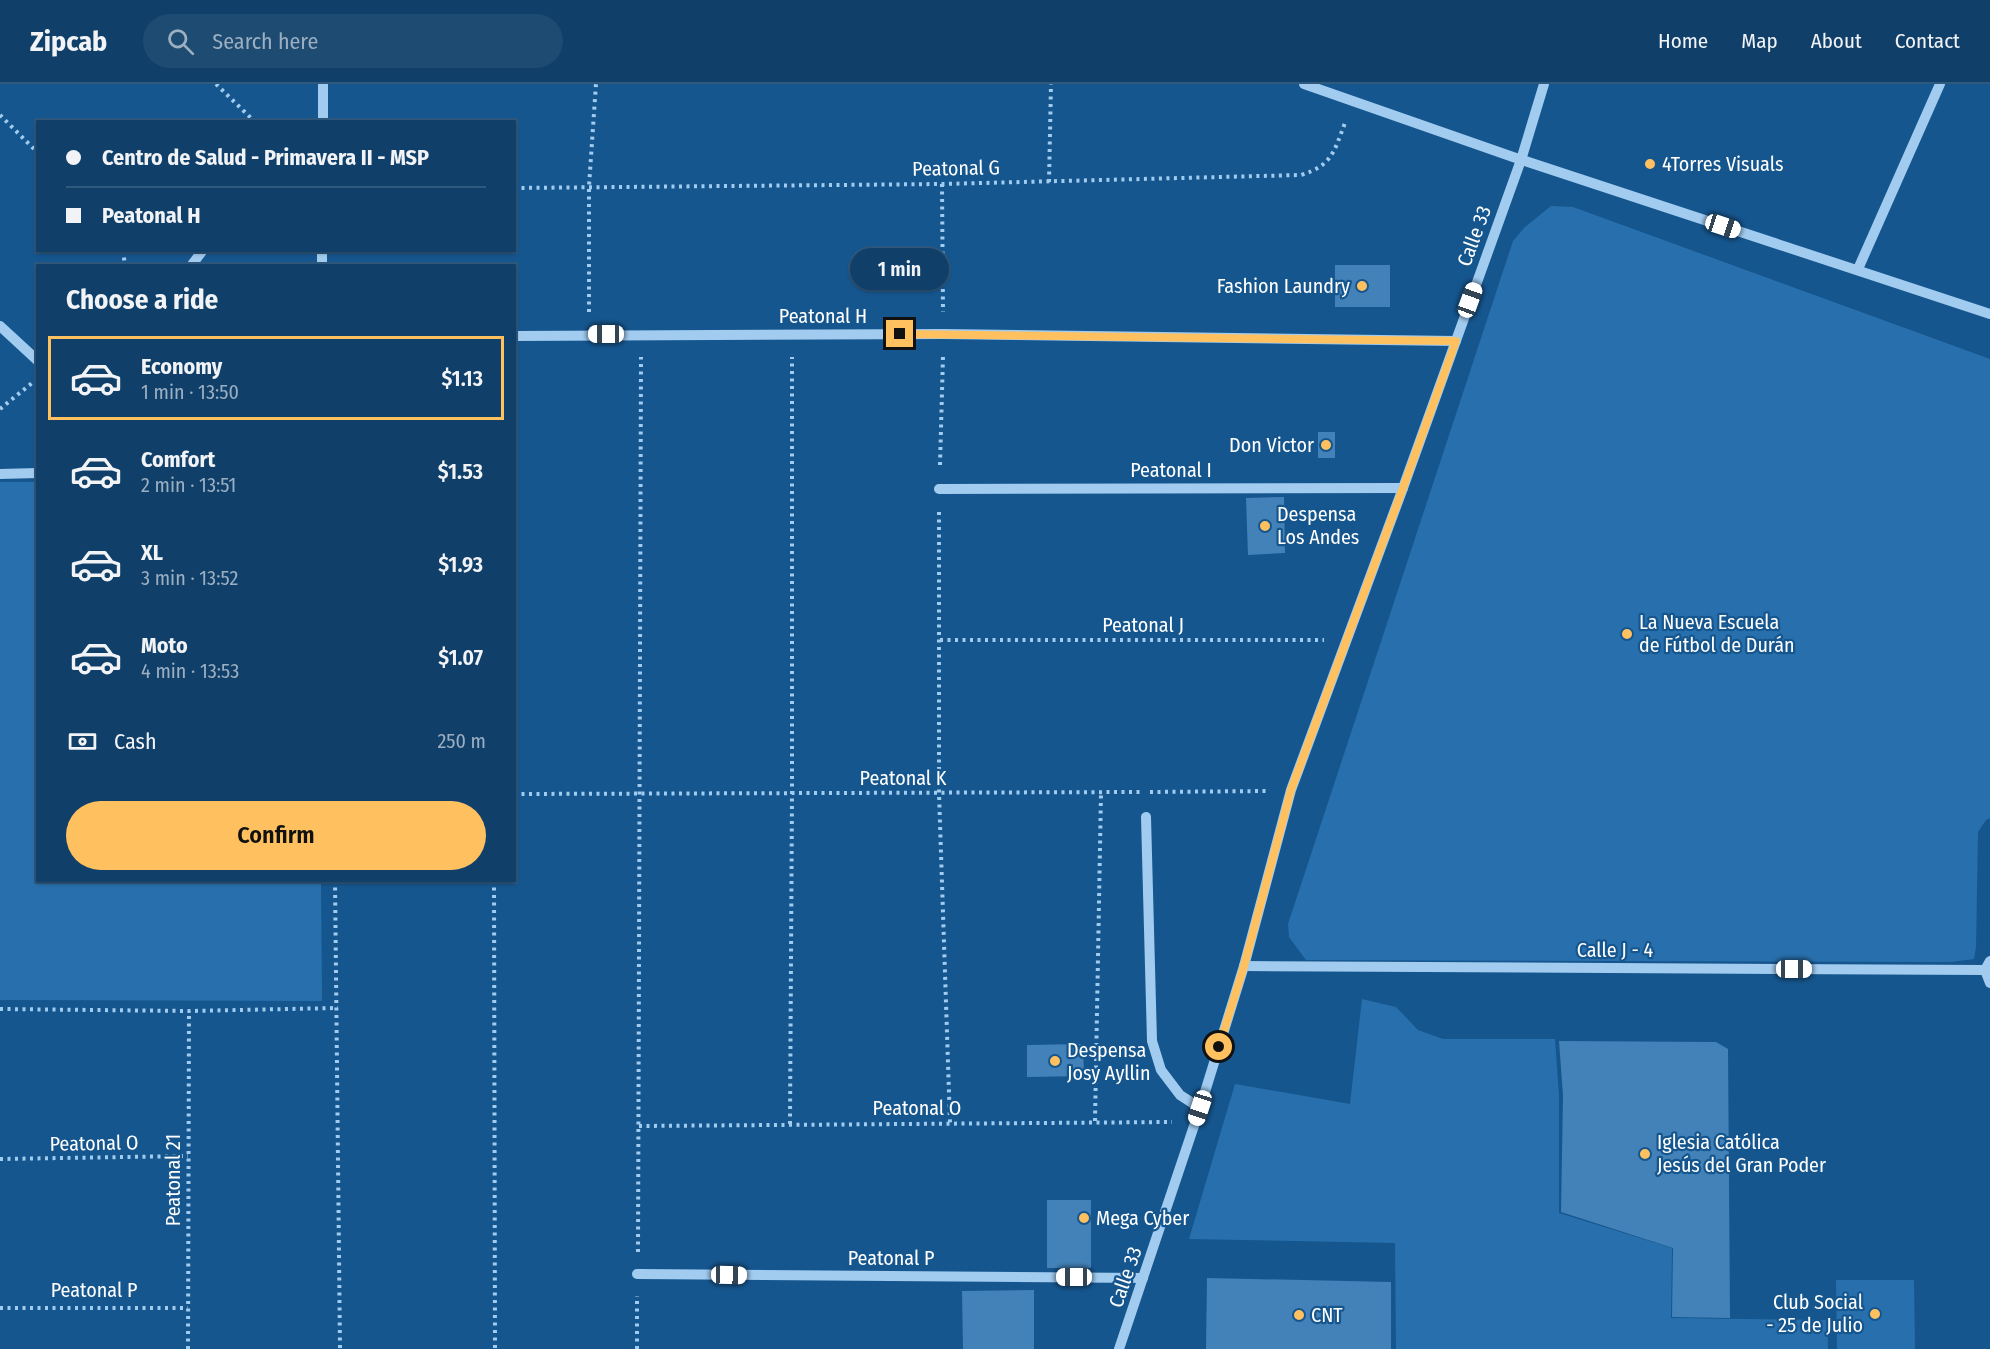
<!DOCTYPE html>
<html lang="en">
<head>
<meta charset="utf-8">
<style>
  :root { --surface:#10406a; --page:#1e4b72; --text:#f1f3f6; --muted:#9cafc1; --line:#30597e; --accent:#ffc160 }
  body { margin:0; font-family:"Fira Sans Condensed",sans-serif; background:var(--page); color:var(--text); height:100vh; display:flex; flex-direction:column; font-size:22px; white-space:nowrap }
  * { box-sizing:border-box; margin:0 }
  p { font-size:20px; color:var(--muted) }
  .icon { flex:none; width:33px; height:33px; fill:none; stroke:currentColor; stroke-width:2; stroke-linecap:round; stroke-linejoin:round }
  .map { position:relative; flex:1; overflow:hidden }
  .details { position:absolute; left:36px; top:180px; width:480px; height:618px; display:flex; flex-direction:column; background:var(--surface); border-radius:0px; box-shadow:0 2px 4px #0004,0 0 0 2px var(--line) }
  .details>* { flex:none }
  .guide { position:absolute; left:36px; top:36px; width:480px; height:132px; border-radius:0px; box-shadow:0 2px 4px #0004,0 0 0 2px var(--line); display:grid; align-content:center; height:132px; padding:0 30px; background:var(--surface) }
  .end { position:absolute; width:27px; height:27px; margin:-14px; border:8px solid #ffc160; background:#111; box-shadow:0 0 0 3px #111 }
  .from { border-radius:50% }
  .bubble { position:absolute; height:42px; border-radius:21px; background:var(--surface); box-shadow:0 2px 4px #0004,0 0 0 2px var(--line); font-size:20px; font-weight:600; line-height:42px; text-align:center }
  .car { position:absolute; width:18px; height:36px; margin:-18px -9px; border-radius:8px; box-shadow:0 0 4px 2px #0007; background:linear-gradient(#fff 24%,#345 0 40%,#fff 0 76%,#345 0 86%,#fff 0) }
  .guide b { display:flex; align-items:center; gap:21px; height:57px; font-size:22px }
  .guide b+b { border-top:2px solid var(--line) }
  .guide i { width:15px; height:15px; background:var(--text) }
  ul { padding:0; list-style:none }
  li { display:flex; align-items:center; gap:18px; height:84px; margin:0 12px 9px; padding:0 18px; border:3px solid transparent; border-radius:0px }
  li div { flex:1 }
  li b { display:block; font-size:22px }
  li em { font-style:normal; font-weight:600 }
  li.active { border-color:var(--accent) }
  li>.icon { width:54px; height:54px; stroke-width:1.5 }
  h2 { padding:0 30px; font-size:27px; line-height:72px }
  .pay { display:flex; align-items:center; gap:15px; height:66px; padding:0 30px; font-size:22px }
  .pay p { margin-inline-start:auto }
  .action { display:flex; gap:12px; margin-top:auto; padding:12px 30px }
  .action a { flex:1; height:69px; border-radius:36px; background:var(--accent); color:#111; font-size:24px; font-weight:600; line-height:69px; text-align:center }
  header { display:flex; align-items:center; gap:36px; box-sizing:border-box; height:84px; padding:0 30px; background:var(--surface); border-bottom:2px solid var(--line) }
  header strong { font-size:28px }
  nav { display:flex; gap:33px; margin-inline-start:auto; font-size:21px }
  .search { width:420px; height:54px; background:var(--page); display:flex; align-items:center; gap:15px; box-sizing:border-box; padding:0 21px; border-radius:33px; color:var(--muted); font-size:22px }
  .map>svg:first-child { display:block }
  .green { fill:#2870ad }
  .building { fill:#4382b8 }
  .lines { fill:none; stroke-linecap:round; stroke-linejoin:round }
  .path { stroke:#a1ccf0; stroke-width:4; stroke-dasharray:3 4.5; stroke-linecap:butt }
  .minor { stroke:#a1ccf0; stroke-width:10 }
  .route { stroke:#ffc160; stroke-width:8 }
  .poi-dot { fill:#ffc160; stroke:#16568e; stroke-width:2 }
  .labels { text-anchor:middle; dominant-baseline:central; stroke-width:4.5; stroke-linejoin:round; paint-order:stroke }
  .poi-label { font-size:20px; fill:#fff; stroke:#16568e; text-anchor:start }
  .street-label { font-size:20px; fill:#fff; stroke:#16568e }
</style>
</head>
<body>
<header>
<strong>Zipcab</strong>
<div class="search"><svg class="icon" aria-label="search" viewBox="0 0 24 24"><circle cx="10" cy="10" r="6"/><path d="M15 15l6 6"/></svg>Search here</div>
<nav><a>Home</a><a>Map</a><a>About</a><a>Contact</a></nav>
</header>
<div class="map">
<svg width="1990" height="1265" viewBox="0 0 1990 1265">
  <rect width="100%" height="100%" fill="#16568e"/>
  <g class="green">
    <polygon points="1551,122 1573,123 1990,275 1990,734 1986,736 1978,748 1976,863 1974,875 1951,878 1306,876 1289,853 1288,840 1513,157 1525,143"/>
    <polygon points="0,398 37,398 38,796 321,797 322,917 0,916"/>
    <polygon points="1362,915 1396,923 1418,946 1443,955 1555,955 1559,1012 1559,1129 1672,1164 1671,1234 1827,1236 1828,1265 1396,1265 1395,1159 1189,1155 1235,1000 1350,1020"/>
    <polygon points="1836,1196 1914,1196 1915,1265 1837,1265"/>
  </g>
  <g class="building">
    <rect x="1335" y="181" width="55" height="42"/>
    <rect x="1318" y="348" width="17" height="26"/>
    <polygon points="1284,413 1285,469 1248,471 1246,414"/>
    <polygon points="1559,957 1716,958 1728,965 1730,1234 1672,1233 1673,1164 1561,1128 1563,1012"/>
    <polygon points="1083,960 1084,992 1027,993 1027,961"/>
    <rect x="1047" y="1116" width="44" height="68"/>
    <polygon points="1207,1194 1391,1198 1391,1265 1206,1265"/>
    <polygon points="1034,1206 1034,1265 963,1265 962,1207"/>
  </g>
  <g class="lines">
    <g class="path">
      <polyline points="216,0 255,38"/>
      <polyline points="0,31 38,69"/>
      <polyline points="1049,98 1051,0"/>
      <polyline points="942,100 943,228"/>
      <path d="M514,104L942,100L1301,91C1333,81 1334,67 1345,39"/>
      <polyline points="123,166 125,182"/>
      <polyline points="589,228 589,102 596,0"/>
      <polyline points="0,325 32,299"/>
      <polyline points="940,381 943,272"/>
      <polyline points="939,428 939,709 950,1039"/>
      <polyline points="940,556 1324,556"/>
      <polyline points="1150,708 1269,707"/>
      <polyline points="514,710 1143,708"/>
      <polyline points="335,796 340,1265"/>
      <polyline points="494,796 495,1265"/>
      <polyline points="0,925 189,927 338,924"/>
      <polyline points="1095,1037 1101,709"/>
      <polyline points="790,1040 792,709 792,273"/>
      <polyline points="639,1042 1172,1038"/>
      <polyline points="0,1075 188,1072"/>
      <polyline points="638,1168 641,273"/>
      <polyline points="0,1224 188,1224"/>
      <polyline points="188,1265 189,927"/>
      <polyline points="637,1265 637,1212"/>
    </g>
    <g class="minor">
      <polyline points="323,0 323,38"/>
      <polyline points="1304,0 1513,73 1990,230"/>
      <polyline points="191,182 203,166"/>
      <polyline points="322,182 322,166"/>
      <polyline points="1858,185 1940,0"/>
      <polyline points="0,242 38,277"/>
      <polyline points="514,252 943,250 1456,257"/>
      <polyline points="0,390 38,389"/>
      <polyline points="939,405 1403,404"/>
      <polyline points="1146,733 1152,957 1161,986 1180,1011 1200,1024"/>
      <polyline points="1990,877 1985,886 1990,899"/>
      <polyline points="1244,882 1985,886"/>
      <polyline points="637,1190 1143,1194"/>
      <polyline points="1119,1265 1200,1024 1244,882 1291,706 1403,404 1521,76 1544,0"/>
    </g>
  </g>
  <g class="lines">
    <polyline class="route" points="900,250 1456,257 1403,404 1291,706 1244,882 1219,963"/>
  </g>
  <g class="poi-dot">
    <circle cx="1650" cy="80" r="6"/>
    <circle cx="1362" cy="202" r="6"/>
    <circle cx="1326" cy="361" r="6"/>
    <circle cx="1265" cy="442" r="6"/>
    <circle cx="1627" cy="550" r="6"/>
    <circle cx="1055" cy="977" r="6"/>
    <circle cx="1645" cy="1070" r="6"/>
    <circle cx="1084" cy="1134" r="6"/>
    <circle cx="1875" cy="1230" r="6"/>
    <circle cx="1299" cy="1231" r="6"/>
  </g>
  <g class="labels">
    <g class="poi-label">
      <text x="1662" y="80">4Torres Visuals</text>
      <text x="1350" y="202" text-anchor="end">Fashion Laundry</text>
      <text x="1314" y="361" text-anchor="end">Don Victor</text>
      <text x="1277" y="430">Despensa<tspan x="1277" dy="23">Los Andes</tspan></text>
      <text x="1639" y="538">La Nueva Escuela<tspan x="1639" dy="23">de Fútbol de Durán</tspan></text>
      <text x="1067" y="966">Despensa<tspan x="1067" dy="23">Josy Ayllin</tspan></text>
      <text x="1657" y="1058">Iglesia Católica<tspan x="1657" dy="23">Jesús del Gran Poder</tspan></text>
      <text x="1096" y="1134">Mega Cyber</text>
      <text x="1863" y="1218" text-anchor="end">Club Social<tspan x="1863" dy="23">- 25 de Julio</tspan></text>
      <text x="1311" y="1231">CNT</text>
    </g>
    <g class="street-label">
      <text transform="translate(956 84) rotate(-1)">Peatonal G</text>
      <text transform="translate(1474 152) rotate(-70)">Calle 33</text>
      <text x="823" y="232">Peatonal H</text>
      <text x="1171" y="386">Peatonal I</text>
      <text x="1143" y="541">Peatonal J</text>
      <text x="903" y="694">Peatonal K</text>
      <text x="1615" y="866">Calle J - 4</text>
      <text x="917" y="1024">Peatonal O</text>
      <text transform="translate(94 1059) rotate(-1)">Peatonal O</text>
      <text transform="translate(173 1096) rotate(-90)">Peatonal 21</text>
      <text x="891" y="1174">Peatonal P</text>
      <text transform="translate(1125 1193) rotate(-71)">Calle 33</text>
      <text x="94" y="1206">Peatonal P</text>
    </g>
  </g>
</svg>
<i class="end from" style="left:1219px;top:963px"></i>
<i class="end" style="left:900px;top:250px"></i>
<div class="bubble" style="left:850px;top:164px;width:99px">1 min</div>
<i class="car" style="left:1723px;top:142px;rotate:108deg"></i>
<i class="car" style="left:1470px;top:216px;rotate:20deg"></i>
<i class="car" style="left:606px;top:250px;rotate:270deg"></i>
<i class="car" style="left:1794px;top:885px;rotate:90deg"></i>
<i class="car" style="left:1200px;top:1024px;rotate:198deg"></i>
<i class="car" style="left:729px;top:1191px;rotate:91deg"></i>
<i class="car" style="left:1074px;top:1193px;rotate:270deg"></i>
<div class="guide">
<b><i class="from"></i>Centro de Salud - Primavera II - MSP</b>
<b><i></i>Peatonal H</b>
</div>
<section class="details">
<h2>Choose a ride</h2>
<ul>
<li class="active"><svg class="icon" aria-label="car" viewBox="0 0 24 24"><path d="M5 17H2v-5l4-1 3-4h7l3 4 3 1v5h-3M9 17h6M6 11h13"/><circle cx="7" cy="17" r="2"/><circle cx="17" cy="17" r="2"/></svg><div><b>Economy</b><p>1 min · 13:50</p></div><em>$1.13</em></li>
<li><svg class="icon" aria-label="car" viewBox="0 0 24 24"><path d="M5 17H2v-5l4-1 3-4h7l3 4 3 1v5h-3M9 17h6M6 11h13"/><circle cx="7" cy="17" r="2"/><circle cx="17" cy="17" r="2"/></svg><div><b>Comfort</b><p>2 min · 13:51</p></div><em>$1.53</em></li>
<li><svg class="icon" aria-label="car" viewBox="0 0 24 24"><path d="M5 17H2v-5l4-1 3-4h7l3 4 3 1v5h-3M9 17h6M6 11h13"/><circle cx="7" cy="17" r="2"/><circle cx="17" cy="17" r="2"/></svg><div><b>XL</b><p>3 min · 13:52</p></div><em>$1.93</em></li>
<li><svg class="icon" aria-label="car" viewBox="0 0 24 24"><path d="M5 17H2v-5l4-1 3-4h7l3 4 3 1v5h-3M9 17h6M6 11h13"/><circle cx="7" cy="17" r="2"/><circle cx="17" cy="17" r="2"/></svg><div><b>Moto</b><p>4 min · 13:53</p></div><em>$1.07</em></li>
</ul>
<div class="pay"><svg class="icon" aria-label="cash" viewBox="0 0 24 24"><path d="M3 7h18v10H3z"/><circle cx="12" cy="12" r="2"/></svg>Cash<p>250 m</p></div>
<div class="action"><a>Confirm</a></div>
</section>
</div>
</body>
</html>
